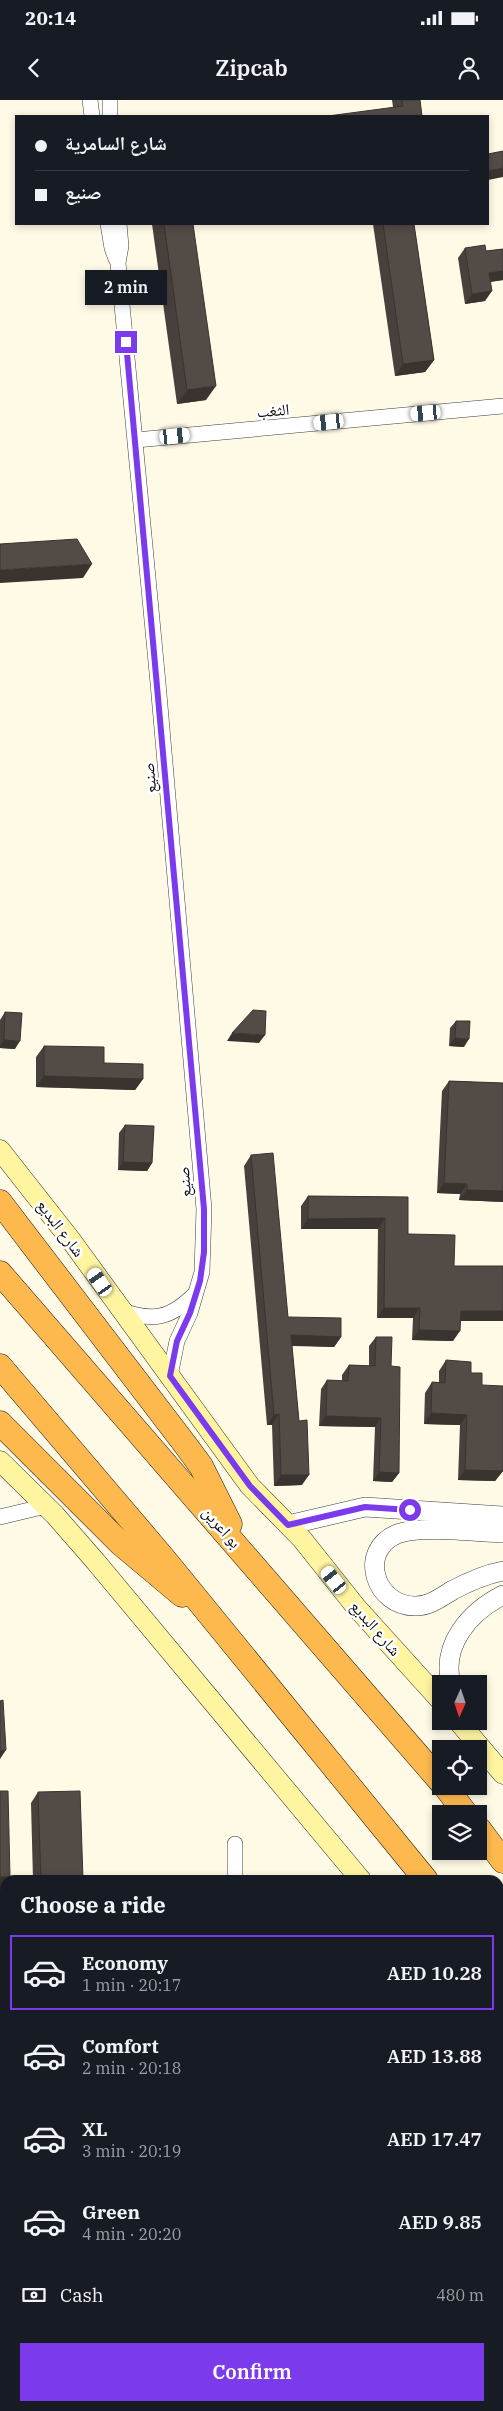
<!DOCTYPE html>
<html lang="en">
<head>
<meta charset="utf-8">
<style>
  :root { --surface:#171b24; --page:#242831; --text:#f1f3f6; --muted:#9ea1a6; --line:#363941; --accent:#7c3aed }
  body { margin:0; font-family:"IBM Plex Serif","Noto Naskh Arabic",serif; background:var(--page); color:var(--text); height:100vh; display:flex; flex-direction:column; font-size:19px; white-space:nowrap }
  * { box-sizing:border-box; margin:0 }
  p { font-size:16px; color:var(--muted) }
  .icon { flex:none; width:28px; height:28px; fill:none; stroke:currentColor; stroke-width:2; stroke-linecap:round; stroke-linejoin:round }
  .map { position:relative; flex:1; overflow:hidden }
  .panel { position:absolute; left:0px; top:1775px; width:504px; height:536px; display:flex; flex-direction:column; background:var(--surface); border-radius:15px 15px 0 0; box-shadow:0 2px 8px #0003 }
  .panel>* { flex:none }
  .top-card { position:absolute; left:15px; top:15px; width:474px; height:110px; border-radius:0px; box-shadow:0 2px 8px #0003; display:grid; align-content:center; height:110px; padding:0 20px; background:var(--surface) }
  .needle { width:32px; rotate:183deg }
  .buttons { position:absolute; left:432px; top:1575px; display:grid; gap:10px }
  .buttons a { display:grid; place-items:center; width:55px; height:55px; border-radius:0px; background:var(--surface); box-shadow:0 2px 8px #0003; font-size:25px }
  .end { position:absolute; width:22px; height:22px; margin:-11px; border:6px solid #7c3aed; background:#fff; box-shadow:0 0 0 2px #fff }
  .from { border-radius:50% }
  .bubble { position:absolute; height:35px; border-radius:0px; background:var(--surface); box-shadow:0 2px 8px #0003; font-size:16px; font-weight:600; line-height:35px; text-align:center }
  .car { position:absolute; width:15px; height:30px; margin:-15px -8px; border-radius:6px; box-shadow:0 0 4px 1px #0007; background:linear-gradient(#fff 24%,#345 0 40%,#fff 0 76%,#345 0 86%,#fff 0) }
  .top-card b { display:flex; align-items:center; gap:18px; height:48px; font-size:19px }
  .top-card b+b { border-top:1px solid var(--line) }
  .top-card i { width:12px; height:12px; background:var(--text) }
  ul { padding:0; list-style:none }
  li { display:flex; align-items:center; gap:15px; height:75px; margin:0 10px 8px; padding:0 10px; border:2px solid transparent; border-radius:0px }
  li div { flex:1 }
  li b { display:block; font-size:19px }
  li em { font-style:normal; font-weight:600 }
  li.selected { border-color:var(--accent) }
  li>.icon { width:45px; height:45px; stroke-width:1.5 }
  h2 { padding:0 20px; font-size:22px; line-height:60px }
  .pay { display:flex; align-items:center; gap:12px; height:55px; padding:0 20px; font-size:19px }
  .pay p { margin-inline-start:auto }
  .action { display:flex; gap:10px; margin-top:auto; padding:10px 20px }
  .action a { flex:1; height:58px; border-radius:0px; background:var(--accent); color:#fff; font-size:20px; font-weight:600; line-height:58px; text-align:center }
  .status { display:flex; justify-content:space-between; align-items:center; height:35px; padding:0 25px; background:var(--surface); direction:ltr }
  .status svg { height:14px; fill:currentColor }
  header { display:flex; justify-content:space-between; align-items:center; height:65px; padding:0 20px; background:var(--surface); font-size:22px; font-weight:600 }
  .map>svg:first-child { display:block }
  .lines { fill:none; stroke-linecap:round; stroke-linejoin:round }
  .minor-casing { stroke:#3d3d3d; stroke-width:16 }
  .tertiary-casing { stroke:#3d3d3d; stroke-width:20 }
  .secondary-casing { stroke:#2c2c2c; stroke-width:21 }
  .trunk-casing { stroke:#1b1b1b; stroke-width:25 }
  .minor { stroke:#fff; stroke-width:15 }
  .tertiary { stroke:#fff; stroke-width:19 }
  .secondary { stroke:#fff5a1; stroke-width:20 }
  .trunk { stroke:#feb94e; stroke-width:24 }
  .wall { fill:#47403c }
  .shaded-wall { fill:#3a3431 }
  .building { fill:#534b46; stroke:#3a3431 }
  .route { stroke:#7c3aed; stroke-width:6 }
  .labels { text-anchor:middle; dominant-baseline:central; stroke-width:5; stroke-linejoin:round; paint-order:stroke }
  .street-label { font-size:16px; fill:#0a0a0a; stroke:#fff }
</style>
</head>
<body>
<div class="status"><b>20:14</b><svg viewBox="0 0 49 12"><path d="M0 12V9h3v3zM5 12V6h3v6zM10 12V3h3v9zM15 12V0h3v12zM26 1h20v11H26zM47 4h2v5h-2z"/></svg></div>
<header><svg class="icon" aria-label="back" viewBox="0 0 24 24"><path d="M15 5l-7 7 7 7"/></svg>Zipcab<svg class="icon" aria-label="person" viewBox="0 0 24 24"><circle cx="12" cy="8" r="4"/><path d="M4 21q1-7 8-7t8 7"/></svg></header>
<div class="map">
<svg width="503" height="2311" viewBox="0 0 503 2311">
  <rect width="100%" height="100%" fill="#fffae6"/>
  <g class="lines">
    <g class="minor-casing">
      <g id="minor">
        <polyline points="90,0 92,16"/>
        <polyline points="110,0 110,16"/>
        <polyline points="108,124 112,148 116,159"/>
        <polyline points="119,124 121,146 118,163 158,583 204,1109 202,1172 190,1213 177,1241 170,1276"/>
        <polyline points="136,340 503,306"/>
        <path d="M120,1210C153,1222 170,1219 195,1194"/>
        <polyline points="0,1417 46,1406"/>
        <polyline points="235,1780 235,1744"/>
        <polyline points="0,1980 5,1980"/>
        <polyline points="499,1986 503,1987"/>
        <polyline points="236,2306 236,2311"/>
      </g>
    </g>
    <g class="tertiary-casing">
      <g id="tertiary">
        <polyline points="288,1425 365,1407 503,1416"/>
        <path d="M503,1433C477,1432 420,1425 397,1434C357,1451 375,1507 416,1506C430,1506 441,1497 453,1490C468,1482 486,1474 503,1471"/>
        <path d="M451,1584C441,1544 470,1512 503,1495"/>
      </g>
    </g>
    <g class="secondary-casing">
      <g id="secondary">
        <polyline points="0,1050 70,1139 250,1386 302,1439 356,1507 441,1601"/>
        <polyline points="0,1361 55,1415 96,1462 361,1780"/>
        <polyline points="458,1621 503,1674"/>
        <polyline points="499,1954 503,1960"/>
      </g>
    </g>
    <g class="trunk-casing">
      <g id="trunk">
        <polyline points="0,1102 184,1343 201,1366 230,1424"/>
        <polyline points="0,1173 441,1682"/>
        <polyline points="0,1266 165,1460 426,1780"/>
        <polyline points="0,1323 120,1443 182,1495"/>
        <polyline points="445,1686 466,1714"/>
        <polyline points="479,1729 503,1761"/>
        <polyline points="499,1871 503,1877"/>
      </g>
    </g>
    <use href="#minor" class="minor"/>
    <use href="#tertiary" class="tertiary"/>
    <use href="#secondary" class="secondary"/>
    <use href="#trunk" class="trunk"/>
  </g>
  <g class="wall">
    <polygon points="392,0 420,0 422,16 393,7"/>
    <polygon points="152,124 193,124 206,300 177,304"/>
    <polygon points="373,124 414,124 434,260 425,272 395,276"/>
    <polygon points="465,148 486,151 503,149 503,180 490,182 485,201 465,204 458,158"/>
    <polygon points="5,912 15,949 0,948 0,920"/>
    <polygon points="456,921 464,947 449,946 450,928"/>
    <polygon points="44,946 104,963 143,979 135,990 36,987 36,957"/>
    <polygon points="449,981 503,983 503,1102 459,1100 460,1094 437,1093 442,991"/>
    <polygon points="125,1025 152,1063 147,1071 118,1070 119,1033"/>
    <polygon points="251,1055 288,1217 341,1237 334,1247 292,1246 299,1321 302,1385 274,1386 272,1325 267,1325 244,1066"/>
    <polygon points="308,1096 408,1097 408,1134 454,1166 503,1166 503,1221 460,1221 453,1241 412,1240 413,1218 377,1218 378,1129 301,1129 301,1106"/>
    <polygon points="376,1237 391,1266 399,1373 392,1382 373,1381 375,1327 319,1326 321,1289 327,1280 342,1281 342,1275 349,1265 369,1266 369,1246"/>
    <polygon points="446,1260 471,1273 482,1285 503,1371 495,1381 458,1380 460,1325 424,1324 425,1293 432,1282 439,1282 439,1271"/>
    <polygon points="38,1692 83,1779 82,1780 33,1780 31,1703"/>
    <polygon points="134,2306 177,2306 177,2311 135,2311"/>
  </g>
  <g class="shaded-wall">
    <polygon points="503,68 503,77 488,80 488,71"/>
    <polygon points="503,171 503,180 482,183 489,173"/>
    <polygon points="492,191 485,201 465,204 472,194"/>
    <polygon points="434,260 425,272 395,276 403,264"/>
    <polygon points="216,286 206,300 177,304 187,290"/>
    <polygon points="92,464 83,478 0,483 0,470"/>
    <polygon points="232,933 265,935 259,943 227,941"/>
    <polygon points="455,938 469,939 464,947 449,946"/>
    <polygon points="4,940 20,941 15,949 0,948 0,946"/>
    <polygon points="44,976 143,979 135,990 36,987"/>
    <polygon points="123,1062 152,1063 147,1071 118,1070"/>
    <polygon points="444,1083 467,1084 460,1094 437,1093"/>
    <polygon points="467,1090 503,1091 503,1102 459,1100"/>
    <polygon points="385,1118 378,1129 301,1129 308,1119"/>
    <polygon points="384,1208 420,1208 413,1218 377,1218"/>
    <polygon points="461,1211 503,1211 503,1221 454,1221"/>
    <polygon points="419,1230 460,1231 453,1241 412,1240"/>
    <polygon points="291,1235 341,1237 334,1247 284,1245"/>
    <polygon points="431,1313 467,1315 460,1325 424,1324"/>
    <polygon points="279,1314 272,1325 267,1325 274,1315"/>
    <polygon points="326,1316 381,1318 375,1327 319,1326"/>
    <polygon points="465,1370 503,1371 495,1381 458,1380"/>
    <polygon points="379,1372 399,1373 392,1382 373,1381"/>
    <polygon points="281,1375 309,1375 302,1385 274,1386"/>
    <polygon points="6,1650 0,1659 0,1651"/>
    <polygon points="0,1777 10,1777 8,1780 5,1780 5,1784 1,1789 0,1789"/>
    <rect x="0" y="2154" width="5" height="11"/>
  </g>
  <g class="building">
    <polygon points="402,0 420,0 422,16 328,16 403,6"/>
    <polygon points="503,51 503,68 488,71 488,54"/>
    <polygon points="164,124 193,124 216,286 187,290"/>
    <polygon points="383,124 414,124 434,260 403,264"/>
    <polygon points="485,145 486,151 503,149 503,171 489,173 492,191 472,194 465,148"/>
    <polygon points="77,439 92,464 0,470 0,444"/>
    <polygon points="253,910 266,911 265,935 232,933"/>
    <polygon points="5,912 22,913 20,941 4,940"/>
    <polygon points="456,921 470,921 469,939 455,938"/>
    <polygon points="44,946 104,947 104,963 143,964 143,979 44,976"/>
    <polygon points="449,981 503,983 503,1091 467,1090 467,1084 444,1083"/>
    <polygon points="125,1025 154,1026 152,1063 123,1062"/>
    <polygon points="273,1053 288,1217 341,1218 341,1237 291,1235 299,1321 307,1320 309,1375 281,1375 279,1314 274,1315 251,1055"/>
    <polygon points="308,1096 408,1097 408,1134 455,1135 454,1166 503,1166 503,1211 461,1211 460,1231 419,1230 420,1208 384,1208 385,1118 308,1119"/>
    <polygon points="376,1237 392,1237 391,1266 400,1267 399,1373 379,1372 381,1318 326,1316 327,1280 348,1281 349,1265 375,1266"/>
    <polygon points="446,1260 471,1262 471,1273 482,1273 482,1285 503,1286 503,1371 465,1370 467,1315 431,1313 432,1282 445,1283"/>
    <polygon points="3,1600 6,1650 0,1651 0,1601"/>
    <polygon points="0,1691 8,1691 10,1777 0,1777"/>
    <polygon points="80,1691 83,1779 41,1780 38,1692"/>
    <rect x="0" y="2066" width="5" height="88"/>
    <polygon points="147,2306 177,2306 177,2311 148,2311"/>
  </g>
  <g class="lines">
    <polyline class="route" points="126,242 204,1109 204,1152 200,1181 190,1213 177,1241 170,1276 250,1386 288,1425 365,1407 410,1410"/>
  </g>
  <g class="labels">
    <g class="street-label">
      <text transform="translate(273 310) rotate(-5)">الثغب</text>
      <text transform="translate(149 678) rotate(-95)">صنيع</text>
      <text transform="translate(184 1082) rotate(-94)">صنيع</text>
      <text transform="translate(61 1128) rotate(53)">شارع البديع</text>
      <text transform="translate(222 1427) rotate(49)">بو اعرين</text>
      <text transform="translate(376 1528) rotate(49)">شارع البديع</text>
    </g>
  </g>
</svg>
<div class="buttons">
<a><svg class="needle" viewBox="-14 -14 28 28"><path d="M0-13l5 13h-10z" fill="#e53935"/><path d="M0 13l5-13h-10z" fill="#9ea1a6"/></svg></a>
<a><svg class="icon" aria-label="locate" viewBox="0 0 24 24"><circle cx="12" cy="12" r="6"/><path d="M12 2v4M12 18v4M2 12h4M18 12h4"/></svg></a>
<a><svg class="icon" aria-label="layers" viewBox="0 0 24 24"><path d="M12 4l9 5-9 5-9-5zM3 14l9 5 9-5"/></svg></a>
</div>
<i class="end from" style="left:410px;top:1410px"></i>
<i class="end" style="left:126px;top:242px"></i>
<div class="bubble" style="left:85px;top:170px;width:82px">2 min</div>
<i class="car" style="left:426px;top:313px;rotate:265deg"></i>
<i class="car" style="left:329px;top:322px;rotate:264deg"></i>
<i class="car" style="left:175px;top:336px;rotate:84deg"></i>
<i class="car" style="left:100px;top:1182px;rotate:325deg"></i>
<i class="car" style="left:334px;top:1480px;rotate:321deg"></i>
<div class="top-card">
<b><i class="from"></i>شارع السامرية</b>
<b><i></i>صنيع</b>
</div>
<section class="panel">
<h2>Choose a ride</h2>
<ul>
<li class="selected"><svg class="icon" aria-label="car" viewBox="0 0 24 24"><path d="M5 17H2v-5l4-1 3-4h7l3 4 3 1v5h-3M9 17h6M6 11h13"/><circle cx="7" cy="17" r="2"/><circle cx="17" cy="17" r="2"/></svg><div><b>Economy</b><p>1 min · 20:17</p></div><em>AED 10.28</em></li>
<li><svg class="icon" aria-label="car" viewBox="0 0 24 24"><path d="M5 17H2v-5l4-1 3-4h7l3 4 3 1v5h-3M9 17h6M6 11h13"/><circle cx="7" cy="17" r="2"/><circle cx="17" cy="17" r="2"/></svg><div><b>Comfort</b><p>2 min · 20:18</p></div><em>AED 13.88</em></li>
<li><svg class="icon" aria-label="car" viewBox="0 0 24 24"><path d="M5 17H2v-5l4-1 3-4h7l3 4 3 1v5h-3M9 17h6M6 11h13"/><circle cx="7" cy="17" r="2"/><circle cx="17" cy="17" r="2"/></svg><div><b>XL</b><p>3 min · 20:19</p></div><em>AED 17.47</em></li>
<li><svg class="icon" aria-label="car" viewBox="0 0 24 24"><path d="M5 17H2v-5l4-1 3-4h7l3 4 3 1v5h-3M9 17h6M6 11h13"/><circle cx="7" cy="17" r="2"/><circle cx="17" cy="17" r="2"/></svg><div><b>Green</b><p>4 min · 20:20</p></div><em>AED 9.85</em></li>
</ul>
<div class="pay"><svg class="icon" aria-label="cash" viewBox="0 0 24 24"><path d="M3 7h18v10H3z"/><circle cx="12" cy="12" r="2"/></svg>Cash<p>480 m</p></div>
<div class="action"><a>Confirm</a></div>
</section>
</div>
</body>
</html>
